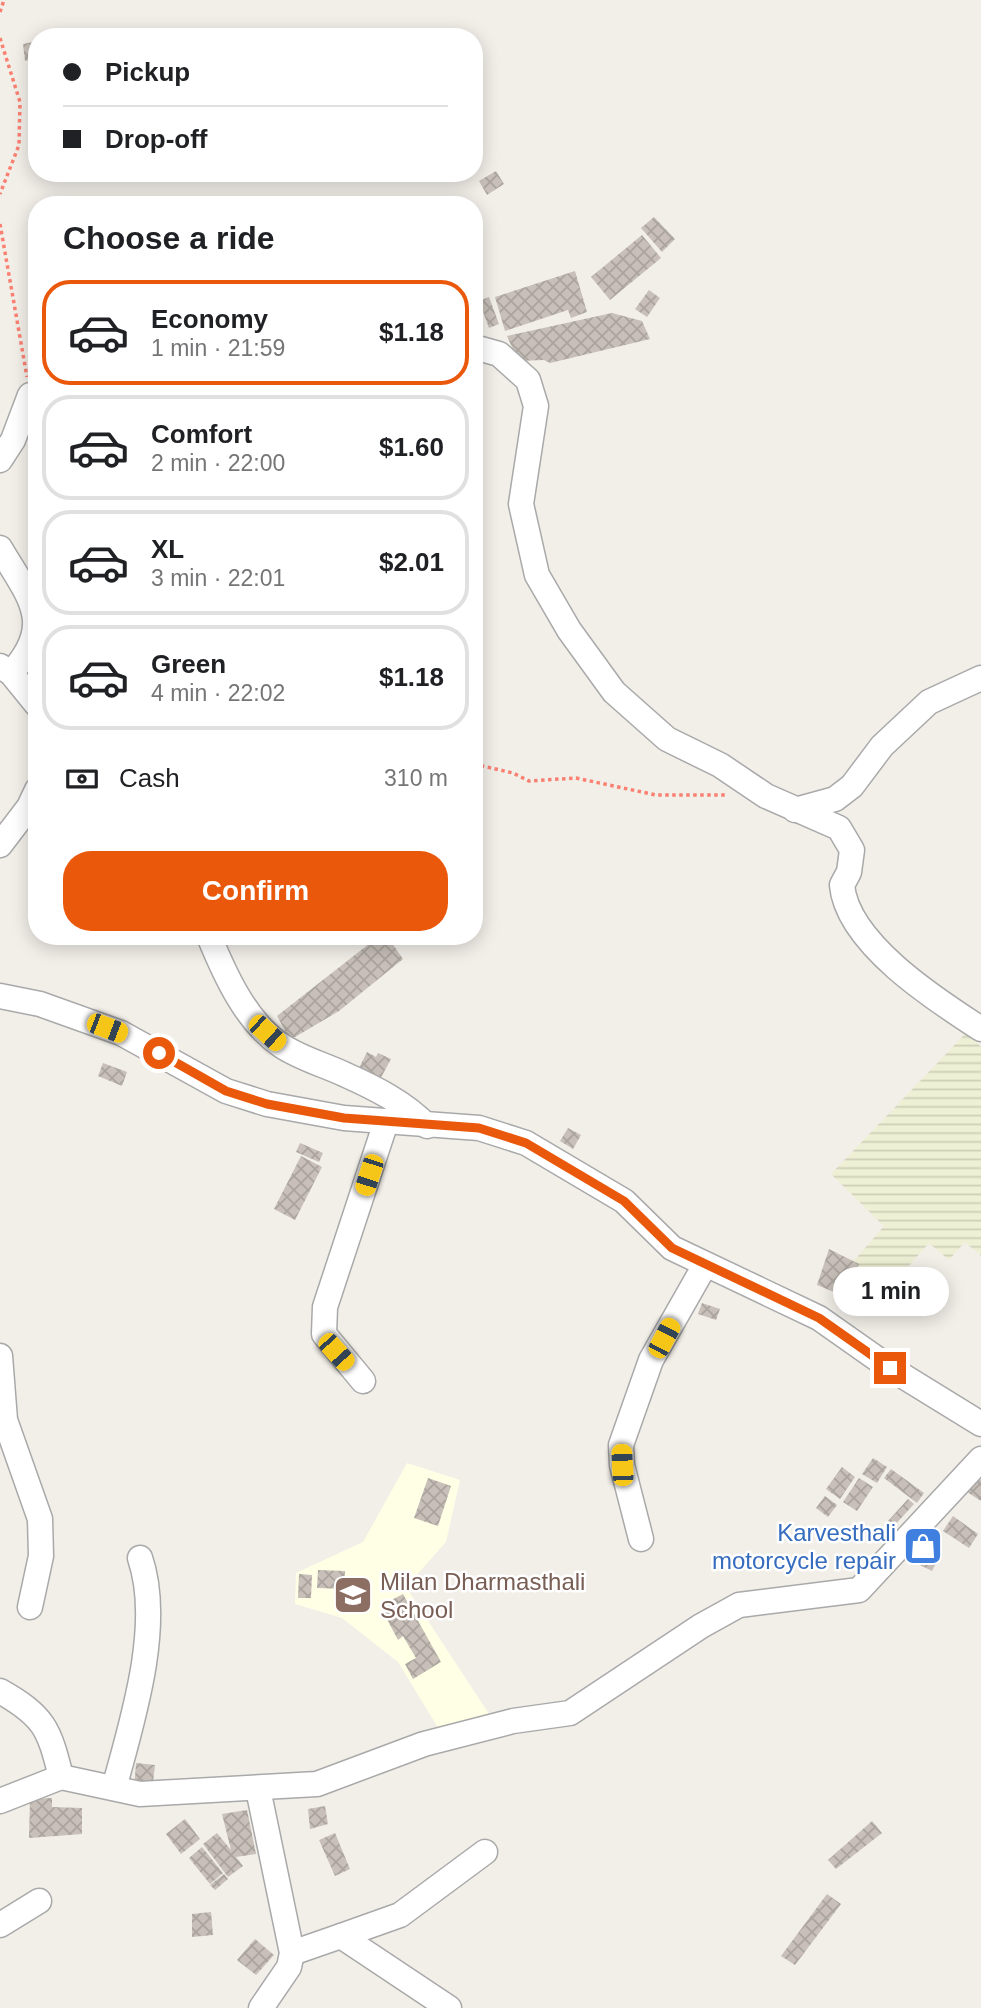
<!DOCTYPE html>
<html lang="en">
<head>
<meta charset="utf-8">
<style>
  :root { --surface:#fff; --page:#f2f2f2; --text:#202124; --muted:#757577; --line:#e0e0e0; --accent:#ea580c }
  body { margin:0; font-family:Arial,sans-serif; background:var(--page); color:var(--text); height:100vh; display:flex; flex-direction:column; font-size:26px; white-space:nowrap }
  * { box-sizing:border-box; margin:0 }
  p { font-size:23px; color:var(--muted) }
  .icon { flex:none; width:38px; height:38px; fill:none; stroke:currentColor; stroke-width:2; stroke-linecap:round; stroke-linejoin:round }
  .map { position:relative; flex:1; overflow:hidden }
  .details { position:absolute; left:28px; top:196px; width:455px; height:749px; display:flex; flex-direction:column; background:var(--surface); border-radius:28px; box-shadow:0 4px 18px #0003 }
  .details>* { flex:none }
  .top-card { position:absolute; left:28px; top:28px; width:455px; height:154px; border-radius:28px; box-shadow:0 4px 18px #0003; display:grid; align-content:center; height:154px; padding:0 35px; background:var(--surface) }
  .end { position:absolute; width:32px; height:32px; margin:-16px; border:9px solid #ea580c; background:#fff; box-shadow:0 0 0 4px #fff }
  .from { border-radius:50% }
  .bubble { position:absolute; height:49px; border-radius:24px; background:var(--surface); box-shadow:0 4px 18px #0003; font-size:23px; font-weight:800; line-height:49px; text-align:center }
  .car { position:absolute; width:21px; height:42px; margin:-21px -10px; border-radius:9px; box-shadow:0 0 5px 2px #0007; background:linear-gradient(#f5c518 24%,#345 0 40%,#f5c518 0 76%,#345 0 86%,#f5c518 0) }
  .top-card b { display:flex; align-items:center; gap:24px; height:66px; font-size:26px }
  .top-card b+b { border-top:2px solid var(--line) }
  .top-card i { width:18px; height:18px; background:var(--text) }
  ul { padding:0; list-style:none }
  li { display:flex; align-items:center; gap:21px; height:105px; margin:0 14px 10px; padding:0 21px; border:4px solid var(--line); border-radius:28px }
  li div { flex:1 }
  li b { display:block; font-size:26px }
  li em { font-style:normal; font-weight:800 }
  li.selected { border-color:var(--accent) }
  li>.icon { width:63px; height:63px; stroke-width:1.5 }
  h2 { padding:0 35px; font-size:32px; line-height:84px }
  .pay { display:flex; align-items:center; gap:18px; height:77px; padding:0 35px; font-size:26px }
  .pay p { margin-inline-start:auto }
  .cta { display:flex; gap:14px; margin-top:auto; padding:14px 35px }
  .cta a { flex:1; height:80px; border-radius:28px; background:var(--accent); color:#fff; font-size:28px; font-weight:800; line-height:80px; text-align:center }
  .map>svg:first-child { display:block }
  .education { fill:#ffffe5 }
  .farmland { fill:url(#farmland-rules) }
  .building { fill:url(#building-cross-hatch) }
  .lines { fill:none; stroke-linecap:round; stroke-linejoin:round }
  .minor-casing { stroke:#a9a9a9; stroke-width:27 }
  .path { stroke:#fa8072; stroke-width:3.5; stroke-dasharray:3.5 3.5; stroke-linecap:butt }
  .minor { stroke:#fff; stroke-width:24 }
  .route { stroke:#ea580c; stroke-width:9 }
  .labels { text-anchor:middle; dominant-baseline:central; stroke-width:5; stroke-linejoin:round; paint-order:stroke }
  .shop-label { font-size:24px; fill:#366cbe; stroke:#fff; text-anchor:end }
  .education-label { font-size:24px; fill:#785e54; stroke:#fff; text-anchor:start }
</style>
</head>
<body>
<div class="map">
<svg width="981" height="2008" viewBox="0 0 981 2008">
  <defs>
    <pattern id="farmland-rules" width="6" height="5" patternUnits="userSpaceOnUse" patternTransform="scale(1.75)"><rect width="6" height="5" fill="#eef0d5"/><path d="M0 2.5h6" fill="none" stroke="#ccceb7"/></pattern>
    <pattern id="building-cross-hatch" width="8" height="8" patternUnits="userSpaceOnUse" patternTransform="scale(1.75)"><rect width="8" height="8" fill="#c7bfb8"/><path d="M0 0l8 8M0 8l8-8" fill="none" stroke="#aba49e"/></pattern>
  </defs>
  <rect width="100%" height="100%" fill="#f2efe9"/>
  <polygon class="education" points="407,1463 460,1480 446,1542 406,1587 491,1717 440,1731 398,1662 342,1618 295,1604 296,1573 363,1542"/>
  <polygon class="farmland" points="967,1032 981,1047 981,1256 965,1242 949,1260 929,1243 875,1304 842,1275 884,1226 831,1174"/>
  <g class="building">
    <polygon points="37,41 37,59 25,61 23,44"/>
    <polygon points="496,171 504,184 487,195 479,181"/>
    <polygon points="654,217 675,239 662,252 641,228"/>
    <polygon points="642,235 661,258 610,300 591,277"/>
    <polygon points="575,271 587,312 571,318 568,310 505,331 495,297"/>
    <polygon points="649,290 660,298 647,317 635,309"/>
    <polygon points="489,297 499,324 489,328 479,301"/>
    <polygon points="612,313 642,321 650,339 550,363 544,360 518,361 507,336"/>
    <polygon points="379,936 387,936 403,959 339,1011 290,1040 277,1016"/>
    <polygon points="367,1052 376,1057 378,1053 391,1059 377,1085 356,1074"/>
    <polygon points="103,1063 127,1072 122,1086 98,1076"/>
    <polygon points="568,1128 581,1135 573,1149 560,1141"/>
    <polygon points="300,1143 323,1153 319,1162 296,1152"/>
    <polygon points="301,1156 322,1167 295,1220 274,1209"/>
    <polygon points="829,1249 859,1264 846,1297 817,1285"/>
    <polygon points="895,1274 906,1280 895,1298 884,1292"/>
    <polygon points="702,1303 720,1309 716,1320 698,1314"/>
    <polygon points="873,1458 887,1467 877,1483 862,1474"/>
    <polygon points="842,1467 855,1477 840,1499 826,1489"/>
    <polygon points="891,1469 924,1493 917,1503 884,1478"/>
    <polygon points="428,1478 451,1486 438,1526 414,1518"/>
    <polygon points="859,1478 873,1487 857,1511 843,1502"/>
    <polygon points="977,1478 981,1480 981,1501 967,1492"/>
    <polygon points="825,1496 837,1505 828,1517 816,1508"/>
    <polygon points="908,1499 914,1504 894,1526 888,1521"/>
    <polygon points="953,1516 978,1534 969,1548 943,1531"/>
    <polygon points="923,1540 942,1550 932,1571 912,1561"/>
    <polygon points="318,1570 345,1571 344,1589 317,1588"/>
    <polygon points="299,1574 312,1575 311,1598 298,1598"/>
    <polygon points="403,1594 441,1662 413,1679 405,1664 416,1658 403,1636 398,1640 380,1606"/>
    <polygon points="136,1763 155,1765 152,1791 134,1790"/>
    <polygon points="52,1798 52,1807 82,1808 82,1834 29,1838 30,1799"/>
    <polygon points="325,1806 328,1824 310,1829 308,1809"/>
    <polygon points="247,1810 256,1854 236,1857 243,1866 228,1877 203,1844 217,1833 231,1850 222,1814"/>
    <polygon points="185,1819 200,1839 181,1854 166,1834"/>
    <polygon points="872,1821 882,1833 836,1869 828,1860"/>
    <polygon points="335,1833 350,1869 335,1876 319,1840"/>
    <polygon points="202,1847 223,1873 210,1884 189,1858"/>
    <polygon points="224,1874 228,1879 215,1890 210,1885"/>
    <polygon points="827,1894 841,1904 795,1965 781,1956"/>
    <polygon points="211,1912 213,1935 192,1937 192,1914"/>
    <polygon points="255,1939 274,1955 256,1975 237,1960"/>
  </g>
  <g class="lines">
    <g class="minor-casing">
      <g id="minor">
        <path d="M474,347L499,354L528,380L536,406L521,504L537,575L569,630L614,692L667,739L720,765L766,796L839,828L852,850L849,872L842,885C847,943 936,1000 981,1029"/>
        <polyline points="0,460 13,440 30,395 37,396"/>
        <path d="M0,548C28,596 57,623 11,673"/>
        <polyline points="0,666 11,673 37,705"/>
        <polyline points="795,810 835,799 852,786 882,746 929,702 981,678"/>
        <polyline points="0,845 29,807 37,790"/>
        <path d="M209,936C225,975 246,1022 282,1046C302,1059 325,1065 346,1075C375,1088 405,1103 427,1126"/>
        <polyline points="0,996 40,1004 121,1033 226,1091 267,1104 344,1118 479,1128 526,1143 624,1201 672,1248 819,1318 890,1368 981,1424"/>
        <polyline points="0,1356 5,1420 40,1519 41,1556 30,1607"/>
        <polyline points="363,1381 324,1334 325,1307 386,1122"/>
        <polyline points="641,1539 622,1465 621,1445 651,1360 705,1265"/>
        <path d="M0,1691C44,1716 49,1728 61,1777"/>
        <path d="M114,1788C132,1722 163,1625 140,1558"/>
        <polyline points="258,1789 292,1953 289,1967 261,2008"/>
        <polyline points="0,1801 61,1777 140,1794 317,1784 424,1744 513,1721 570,1713 701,1626 739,1605 859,1590 981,1459"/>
        <polyline points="0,1925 39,1901"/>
        <polyline points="341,1936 400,1915 485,1852"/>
        <polyline points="292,1953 341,1936 449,2008"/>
      </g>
    </g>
    <g class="path">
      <polyline points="0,12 4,0"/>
      <polyline points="0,38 20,102 19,145 0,194"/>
      <polyline points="0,224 27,377"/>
      <polyline points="474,764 513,773 529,781 576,778 656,795 725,795"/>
    </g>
    <use href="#minor" class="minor"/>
  </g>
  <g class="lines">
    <polyline class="route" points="159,1053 226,1091 267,1104 344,1118 479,1128 526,1143 624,1201 672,1248 819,1318 890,1368"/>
  </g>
  <defs>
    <g id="shop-square" transform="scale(2.0125)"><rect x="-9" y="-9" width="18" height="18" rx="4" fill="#3f7fe0" stroke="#fff"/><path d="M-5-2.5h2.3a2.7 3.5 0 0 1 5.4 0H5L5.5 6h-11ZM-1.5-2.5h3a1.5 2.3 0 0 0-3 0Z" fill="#fff"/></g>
    <g id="school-square" transform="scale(2.0125)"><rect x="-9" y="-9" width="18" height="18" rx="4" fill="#8d6e63" stroke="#fff"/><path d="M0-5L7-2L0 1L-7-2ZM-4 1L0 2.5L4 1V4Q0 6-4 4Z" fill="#fff"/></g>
  </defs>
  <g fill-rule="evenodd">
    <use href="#shop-square" x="923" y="1546"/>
    <use href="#school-square" x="353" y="1595"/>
  </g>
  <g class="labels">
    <g class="shop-label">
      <text x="896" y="1532">Karvesthali<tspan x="896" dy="28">motorcycle repair</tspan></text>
    </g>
    <g class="education-label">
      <text x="380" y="1581">Milan Dharmasthali<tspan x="380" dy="28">School</tspan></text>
    </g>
  </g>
</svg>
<i class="end from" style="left:159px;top:1053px"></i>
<i class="end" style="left:890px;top:1368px"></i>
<div class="bubble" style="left:833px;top:1267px;width:116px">1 min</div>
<i class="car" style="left:107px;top:1028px;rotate:111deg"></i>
<i class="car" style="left:267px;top:1033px;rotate:132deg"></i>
<i class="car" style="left:369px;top:1175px;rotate:198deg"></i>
<i class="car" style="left:664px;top:1338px;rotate:28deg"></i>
<i class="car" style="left:336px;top:1352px;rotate:138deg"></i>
<i class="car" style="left:622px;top:1465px;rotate:357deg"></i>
<div class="top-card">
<b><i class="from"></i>Pickup</b>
<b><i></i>Drop-off</b>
</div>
<section class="details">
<h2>Choose a ride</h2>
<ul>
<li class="selected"><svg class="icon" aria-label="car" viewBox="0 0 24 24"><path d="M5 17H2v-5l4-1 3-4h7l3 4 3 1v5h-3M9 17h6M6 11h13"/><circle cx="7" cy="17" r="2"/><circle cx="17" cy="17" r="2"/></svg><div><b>Economy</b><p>1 min · 21:59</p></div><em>$1.18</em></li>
<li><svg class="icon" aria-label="car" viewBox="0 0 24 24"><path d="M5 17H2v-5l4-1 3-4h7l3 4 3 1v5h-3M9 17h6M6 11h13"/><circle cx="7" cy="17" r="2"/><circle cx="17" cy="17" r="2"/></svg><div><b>Comfort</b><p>2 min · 22:00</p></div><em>$1.60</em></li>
<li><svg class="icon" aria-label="car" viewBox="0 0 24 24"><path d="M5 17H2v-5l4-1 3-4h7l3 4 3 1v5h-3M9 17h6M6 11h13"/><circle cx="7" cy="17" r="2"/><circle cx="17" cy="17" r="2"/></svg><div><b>XL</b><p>3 min · 22:01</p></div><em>$2.01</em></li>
<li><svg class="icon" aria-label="car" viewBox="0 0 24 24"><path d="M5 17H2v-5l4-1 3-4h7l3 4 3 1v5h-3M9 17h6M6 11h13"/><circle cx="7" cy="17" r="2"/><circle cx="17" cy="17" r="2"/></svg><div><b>Green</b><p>4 min · 22:02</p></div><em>$1.18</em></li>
</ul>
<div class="pay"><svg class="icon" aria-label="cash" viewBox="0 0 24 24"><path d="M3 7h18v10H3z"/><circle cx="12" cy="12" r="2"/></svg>Cash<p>310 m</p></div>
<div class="cta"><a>Confirm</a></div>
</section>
</div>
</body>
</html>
